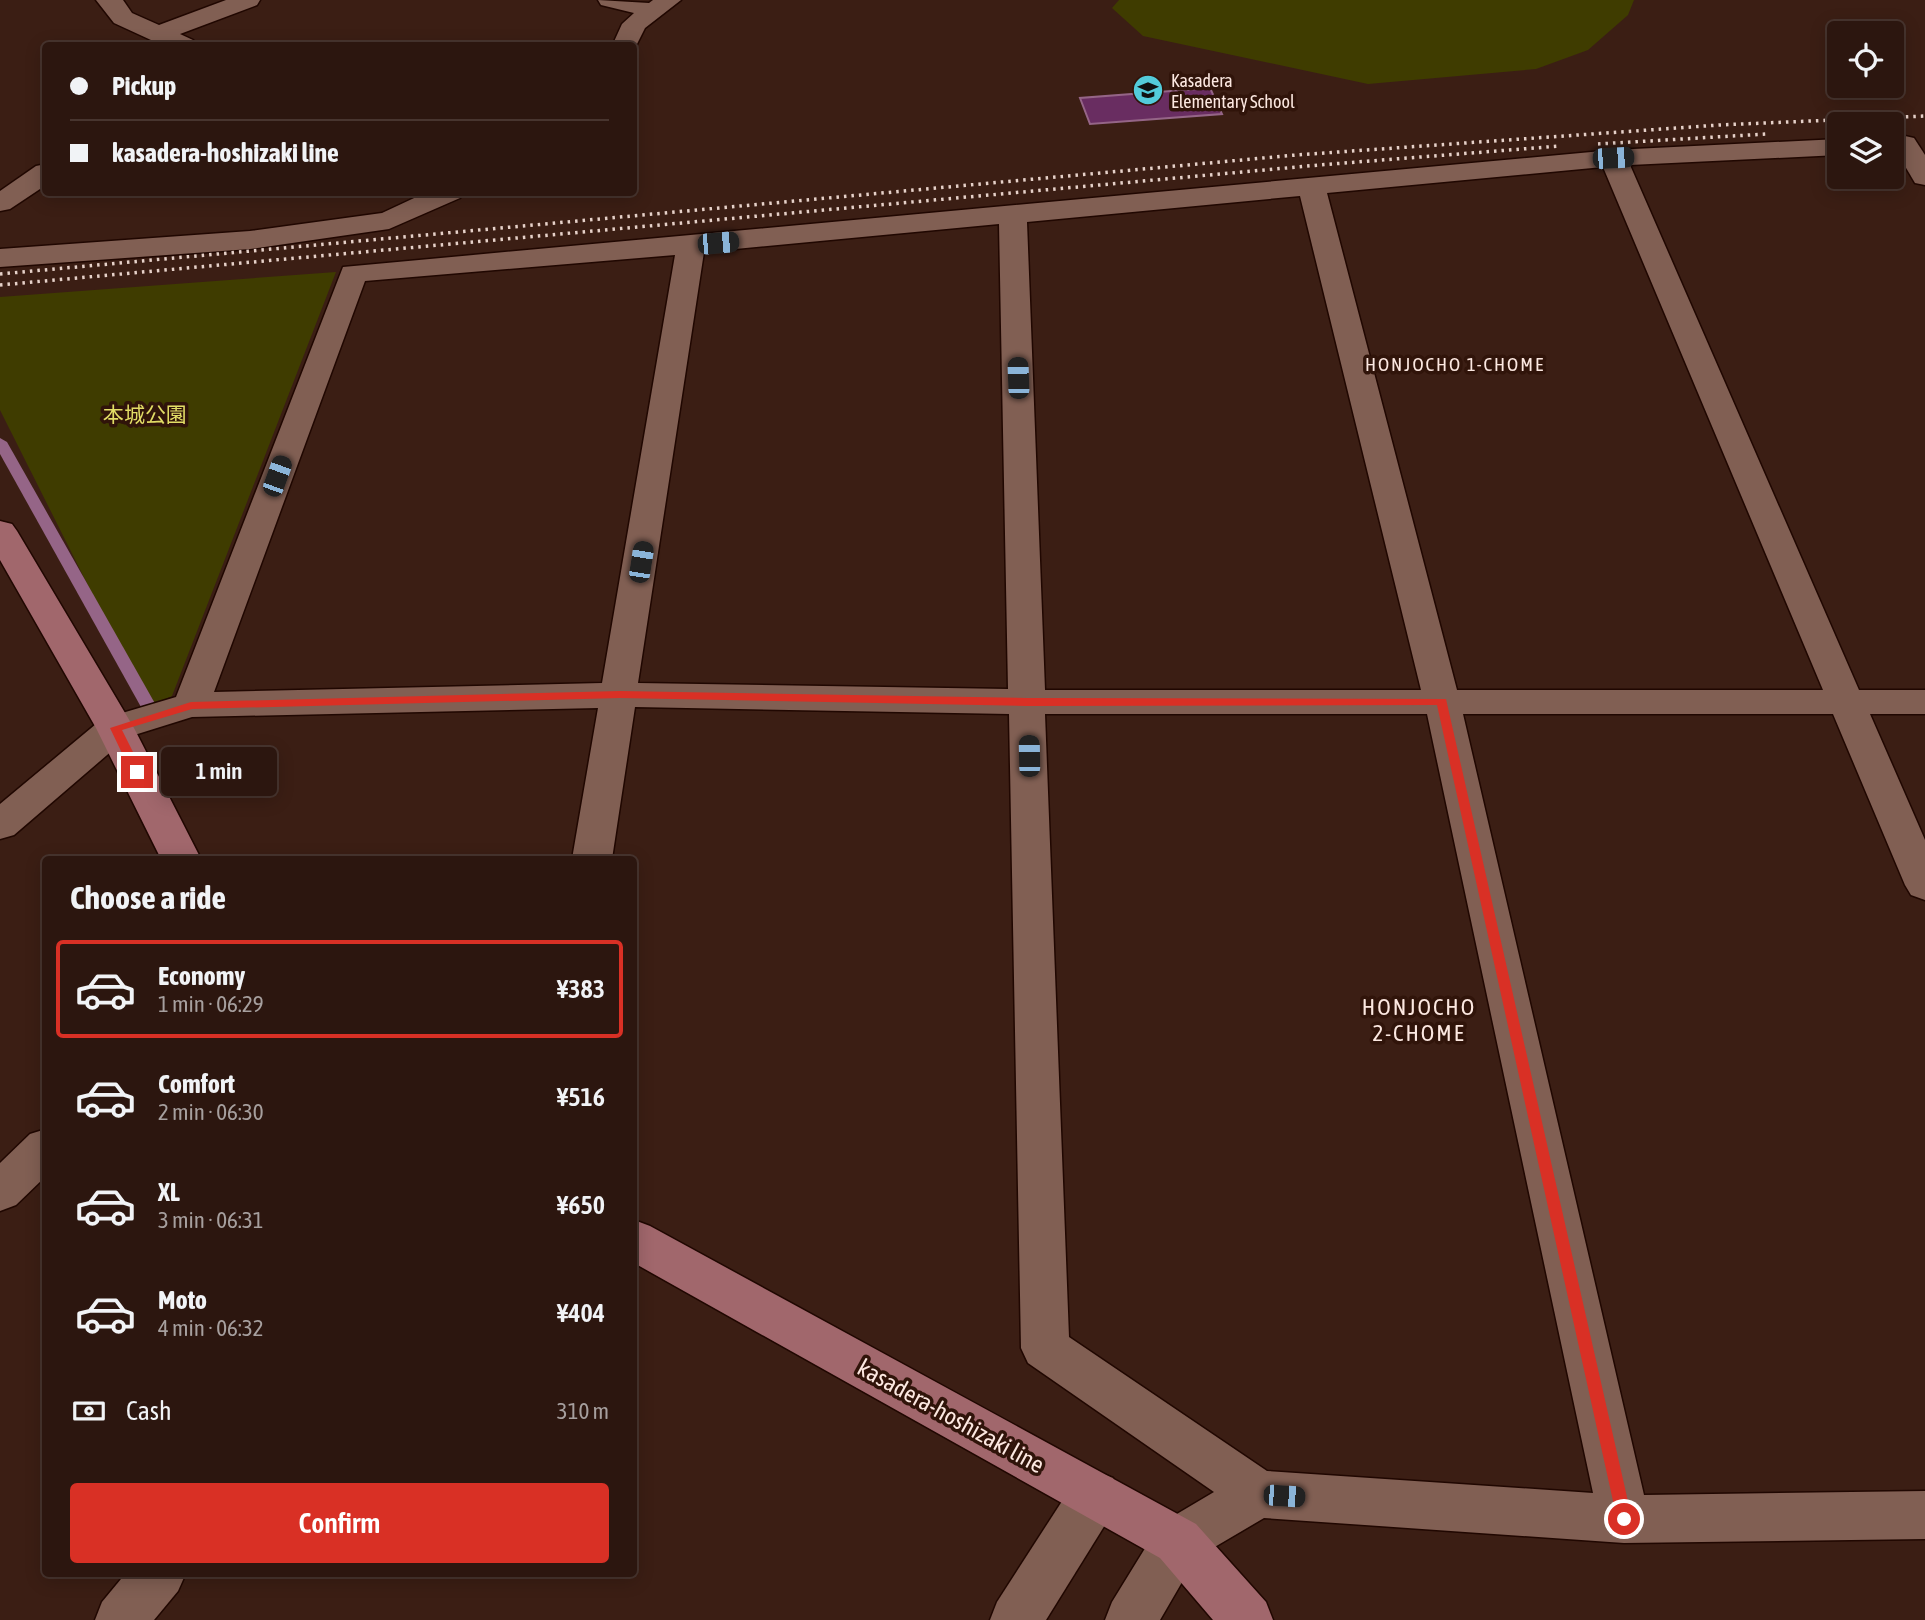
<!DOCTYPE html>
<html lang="en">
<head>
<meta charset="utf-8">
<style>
  :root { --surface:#2c160f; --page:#38231d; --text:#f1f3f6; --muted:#a69f9e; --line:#48352f; --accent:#d93025 }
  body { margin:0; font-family:"Asap Condensed","Noto Sans JP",sans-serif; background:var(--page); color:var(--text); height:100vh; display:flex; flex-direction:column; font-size:26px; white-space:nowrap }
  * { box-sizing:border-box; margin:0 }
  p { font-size:23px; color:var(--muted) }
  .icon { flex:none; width:38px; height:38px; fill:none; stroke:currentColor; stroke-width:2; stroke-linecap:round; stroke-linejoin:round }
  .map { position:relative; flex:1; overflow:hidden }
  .details { position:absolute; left:42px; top:856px; width:595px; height:721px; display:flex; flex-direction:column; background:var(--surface); border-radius:7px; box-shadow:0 4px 18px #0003,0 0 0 2px var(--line) }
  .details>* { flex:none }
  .top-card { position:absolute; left:42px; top:42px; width:595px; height:154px; border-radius:7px; box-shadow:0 4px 18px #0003,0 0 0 2px var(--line); display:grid; align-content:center; height:154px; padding:0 28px; background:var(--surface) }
  .buttons { position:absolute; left:1827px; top:21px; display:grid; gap:14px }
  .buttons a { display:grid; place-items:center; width:77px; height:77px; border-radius:7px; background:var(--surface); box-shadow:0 4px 18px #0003,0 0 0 2px var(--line); font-size:35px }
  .end { position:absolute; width:32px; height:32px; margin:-16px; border:9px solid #d93025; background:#fff; box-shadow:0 0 0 4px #fff }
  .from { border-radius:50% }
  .bubble { position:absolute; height:49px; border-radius:7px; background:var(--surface); box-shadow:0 4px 18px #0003,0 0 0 2px var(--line); font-size:23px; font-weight:600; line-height:49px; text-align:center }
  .car { position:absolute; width:21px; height:42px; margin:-21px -10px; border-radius:9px; box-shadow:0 0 5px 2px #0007; background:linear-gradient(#222 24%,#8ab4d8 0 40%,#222 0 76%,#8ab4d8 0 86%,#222 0) }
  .top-card b { display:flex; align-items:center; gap:24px; height:66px; font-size:26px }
  .top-card b+b { border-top:2px solid var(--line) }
  .top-card i { width:18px; height:18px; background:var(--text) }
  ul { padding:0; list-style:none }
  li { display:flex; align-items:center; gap:21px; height:98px; margin:0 14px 10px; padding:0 14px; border:4px solid transparent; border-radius:7px }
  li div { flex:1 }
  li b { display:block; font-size:26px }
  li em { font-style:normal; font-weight:600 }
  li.on { border-color:var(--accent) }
  li>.icon { width:63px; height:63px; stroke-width:1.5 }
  h2 { padding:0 28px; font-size:32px; line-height:84px }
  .pay { display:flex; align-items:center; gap:18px; height:77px; padding:0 28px; font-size:26px }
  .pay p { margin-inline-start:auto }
  .button { display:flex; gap:14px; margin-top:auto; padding:14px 28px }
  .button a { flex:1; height:80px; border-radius:7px; background:var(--accent); color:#fff; font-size:28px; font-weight:600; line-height:80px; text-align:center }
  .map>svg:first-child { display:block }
  .green { fill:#3f3c00 }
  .water { fill:#692d61; stroke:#956587; stroke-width:2 }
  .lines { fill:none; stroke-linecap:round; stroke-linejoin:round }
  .stream { fill:#956587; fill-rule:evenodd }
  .minor-casing { stroke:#200701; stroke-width:3 }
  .major-casing { stroke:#200701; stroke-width:3 }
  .minor { fill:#815f53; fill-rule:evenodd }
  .major { fill:#a1676c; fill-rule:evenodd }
  .rail { stroke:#e6d1c9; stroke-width:3.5; stroke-dasharray:2.5 5; stroke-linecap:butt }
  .route { fill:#d93025 }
  .labels { text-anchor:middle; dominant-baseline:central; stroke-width:7; stroke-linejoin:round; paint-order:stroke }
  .far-poi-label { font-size:18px; fill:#fce8e1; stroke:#30140a; text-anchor:start }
  .far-neighbourhood-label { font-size:19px; letter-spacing:2px; fill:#fce8e1; stroke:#30140a }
  .park-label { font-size:21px; fill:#e2dd66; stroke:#30140a }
  .neighbourhood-label { font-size:23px; letter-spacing:2px; fill:#fce8e1; stroke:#30140a }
  .near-street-label { font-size:24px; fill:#fce8e1; stroke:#30140a }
</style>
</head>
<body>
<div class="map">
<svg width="1925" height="1620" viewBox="0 0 1925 1620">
  <rect width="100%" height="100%" fill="#3b1e14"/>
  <g class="green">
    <polygon points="1119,0 1634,0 1628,15 1588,50 1536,69 1368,84 1143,36 1112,8"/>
    <polygon points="336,272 172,696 149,707 0,410 0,297"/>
  </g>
  <polygon class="water" points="1210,88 1222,114 1090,124 1080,98"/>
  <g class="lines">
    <polygon class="stream" points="0,438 7,442 157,707 154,711 149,712 141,707 0,454"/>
    <g class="minor-casing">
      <g id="minor">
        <polygon points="96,0 123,0 132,13 159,25 226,0 260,0 257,5 180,34 193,40 196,46 164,46 114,23"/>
        <polygon points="598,0 649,3 653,0 681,0 645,28 634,50 634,46 612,46 622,24 634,13 601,5"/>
        <polygon points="1905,136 1914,138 1925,155 1925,185 1915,183 1892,144 1896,138"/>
        <path d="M1839,139V155L1630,165L1859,690H1925V714H1870L1925,840V900L1911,895L1905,885L1833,714H1463L1644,1495L1925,1491V1539L1624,1543L1264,1518L1196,1558L1160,1620H1105L1112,1602L1160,1524L1214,1492L1028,1363L1021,1348L1009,714L635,707L612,859H572L598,708L192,717L128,737L14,835L0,839V804L102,719L176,697L343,267L1613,150ZM1603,167L1823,690H1457L1327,193ZM1300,196L1421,690H1045L1027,222ZM999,224L1008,689L638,683L704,252ZM675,255L602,683L214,692L365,281ZM1045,714H1427L1593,1493L1267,1471L1069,1337Z"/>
        <polygon points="46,164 46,185 10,209 0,211 0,191 36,166"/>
        <polygon points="427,192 463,192 460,198 389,229 250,249 0,267 0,249 250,231 382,213"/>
        <polygon points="46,1129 46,1176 16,1205 0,1211 0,1163 30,1134"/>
        <polygon points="1095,1471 1113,1478 1120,1495 1113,1512 1046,1620 990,1620 997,1602 1077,1478"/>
        <polygon points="126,1573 186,1573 178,1591 154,1620 95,1620 102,1602"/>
      </g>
    </g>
    <g class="major-casing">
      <g id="major">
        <polygon points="0,521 12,524 17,531 134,728 201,859 161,859 96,728 0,560"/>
        <polygon points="634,1220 650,1226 1196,1524 1266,1602 1273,1620 1213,1620 1160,1558 634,1263"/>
      </g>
    </g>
    <use href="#minor" class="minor"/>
    <use href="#major" class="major"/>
    <g class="rail">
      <polyline points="1598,144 1766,134"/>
      <polyline points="0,274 1296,155 1719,125 1925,116"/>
      <polyline points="0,285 1319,165 1560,146"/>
    </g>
  </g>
  <polygon class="route" points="620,691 1027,698 1446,699 1632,1519 1630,1524 1624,1526 1619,1524 1617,1519 1437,705 1027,706 620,698 192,709 122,730 143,772 137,776 131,772 110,728 191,702"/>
  <defs>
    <g id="school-disc" transform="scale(1.575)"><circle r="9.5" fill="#53cbda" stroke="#30140a"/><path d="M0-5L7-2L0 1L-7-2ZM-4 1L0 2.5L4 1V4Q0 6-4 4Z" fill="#111"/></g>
  </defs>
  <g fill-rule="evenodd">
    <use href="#school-disc" x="1148" y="90"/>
  </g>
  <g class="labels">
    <g class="far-poi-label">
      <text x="1171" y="80">Kasadera<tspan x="1171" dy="21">Elementary School</tspan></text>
    </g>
    <g class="far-neighbourhood-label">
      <text x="1455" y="364">HONJOCHO 1-CHOME</text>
    </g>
    <g class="park-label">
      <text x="145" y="414">本城公園</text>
    </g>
    <g class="neighbourhood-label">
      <text x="1419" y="1007">HONJOCHO<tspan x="1419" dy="26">2-CHOME</tspan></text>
    </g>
    <g class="near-street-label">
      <text transform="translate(951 1416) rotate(29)">kasadera-hoshizaki line</text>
    </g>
  </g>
</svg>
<div class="buttons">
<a><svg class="icon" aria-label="locate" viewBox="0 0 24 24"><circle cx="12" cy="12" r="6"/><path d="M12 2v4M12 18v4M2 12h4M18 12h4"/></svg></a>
<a><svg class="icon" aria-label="layers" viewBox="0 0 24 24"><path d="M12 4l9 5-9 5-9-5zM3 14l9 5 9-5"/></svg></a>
</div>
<i class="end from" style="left:1624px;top:1519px"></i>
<i class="end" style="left:137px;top:772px"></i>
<div class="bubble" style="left:161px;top:747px;width:116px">1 min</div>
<i class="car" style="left:1613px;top:158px;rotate:87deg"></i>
<i class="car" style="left:718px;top:243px;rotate:85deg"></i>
<i class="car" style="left:1018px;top:378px;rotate:358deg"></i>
<i class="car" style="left:277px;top:476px;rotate:20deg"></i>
<i class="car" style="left:641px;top:562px;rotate:9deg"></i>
<i class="car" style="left:1029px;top:756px;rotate:359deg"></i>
<i class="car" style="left:1284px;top:1496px;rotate:94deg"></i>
<div class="top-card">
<b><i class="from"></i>Pickup</b>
<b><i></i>kasadera-hoshizaki line</b>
</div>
<section class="details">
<h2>Choose a ride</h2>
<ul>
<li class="on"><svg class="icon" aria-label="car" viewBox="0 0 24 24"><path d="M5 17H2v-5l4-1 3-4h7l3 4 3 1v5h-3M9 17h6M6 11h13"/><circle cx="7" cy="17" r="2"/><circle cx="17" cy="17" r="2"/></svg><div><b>Economy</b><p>1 min · 06:29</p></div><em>¥383</em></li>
<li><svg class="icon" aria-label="car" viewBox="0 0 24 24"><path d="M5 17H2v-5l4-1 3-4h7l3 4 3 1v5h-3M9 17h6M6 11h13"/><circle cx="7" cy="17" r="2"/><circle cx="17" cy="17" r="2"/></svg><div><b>Comfort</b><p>2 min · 06:30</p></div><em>¥516</em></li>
<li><svg class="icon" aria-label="car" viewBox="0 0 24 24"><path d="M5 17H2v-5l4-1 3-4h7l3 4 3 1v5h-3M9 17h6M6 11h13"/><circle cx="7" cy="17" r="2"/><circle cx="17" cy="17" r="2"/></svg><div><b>XL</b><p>3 min · 06:31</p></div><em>¥650</em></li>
<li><svg class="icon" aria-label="car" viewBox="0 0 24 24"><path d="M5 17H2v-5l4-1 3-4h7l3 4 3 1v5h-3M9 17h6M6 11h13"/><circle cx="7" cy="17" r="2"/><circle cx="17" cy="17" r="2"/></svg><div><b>Moto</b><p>4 min · 06:32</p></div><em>¥404</em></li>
</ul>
<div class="pay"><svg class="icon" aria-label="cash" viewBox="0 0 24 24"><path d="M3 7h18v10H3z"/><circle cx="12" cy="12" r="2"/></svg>Cash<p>310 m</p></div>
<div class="button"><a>Confirm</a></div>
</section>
</div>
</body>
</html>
